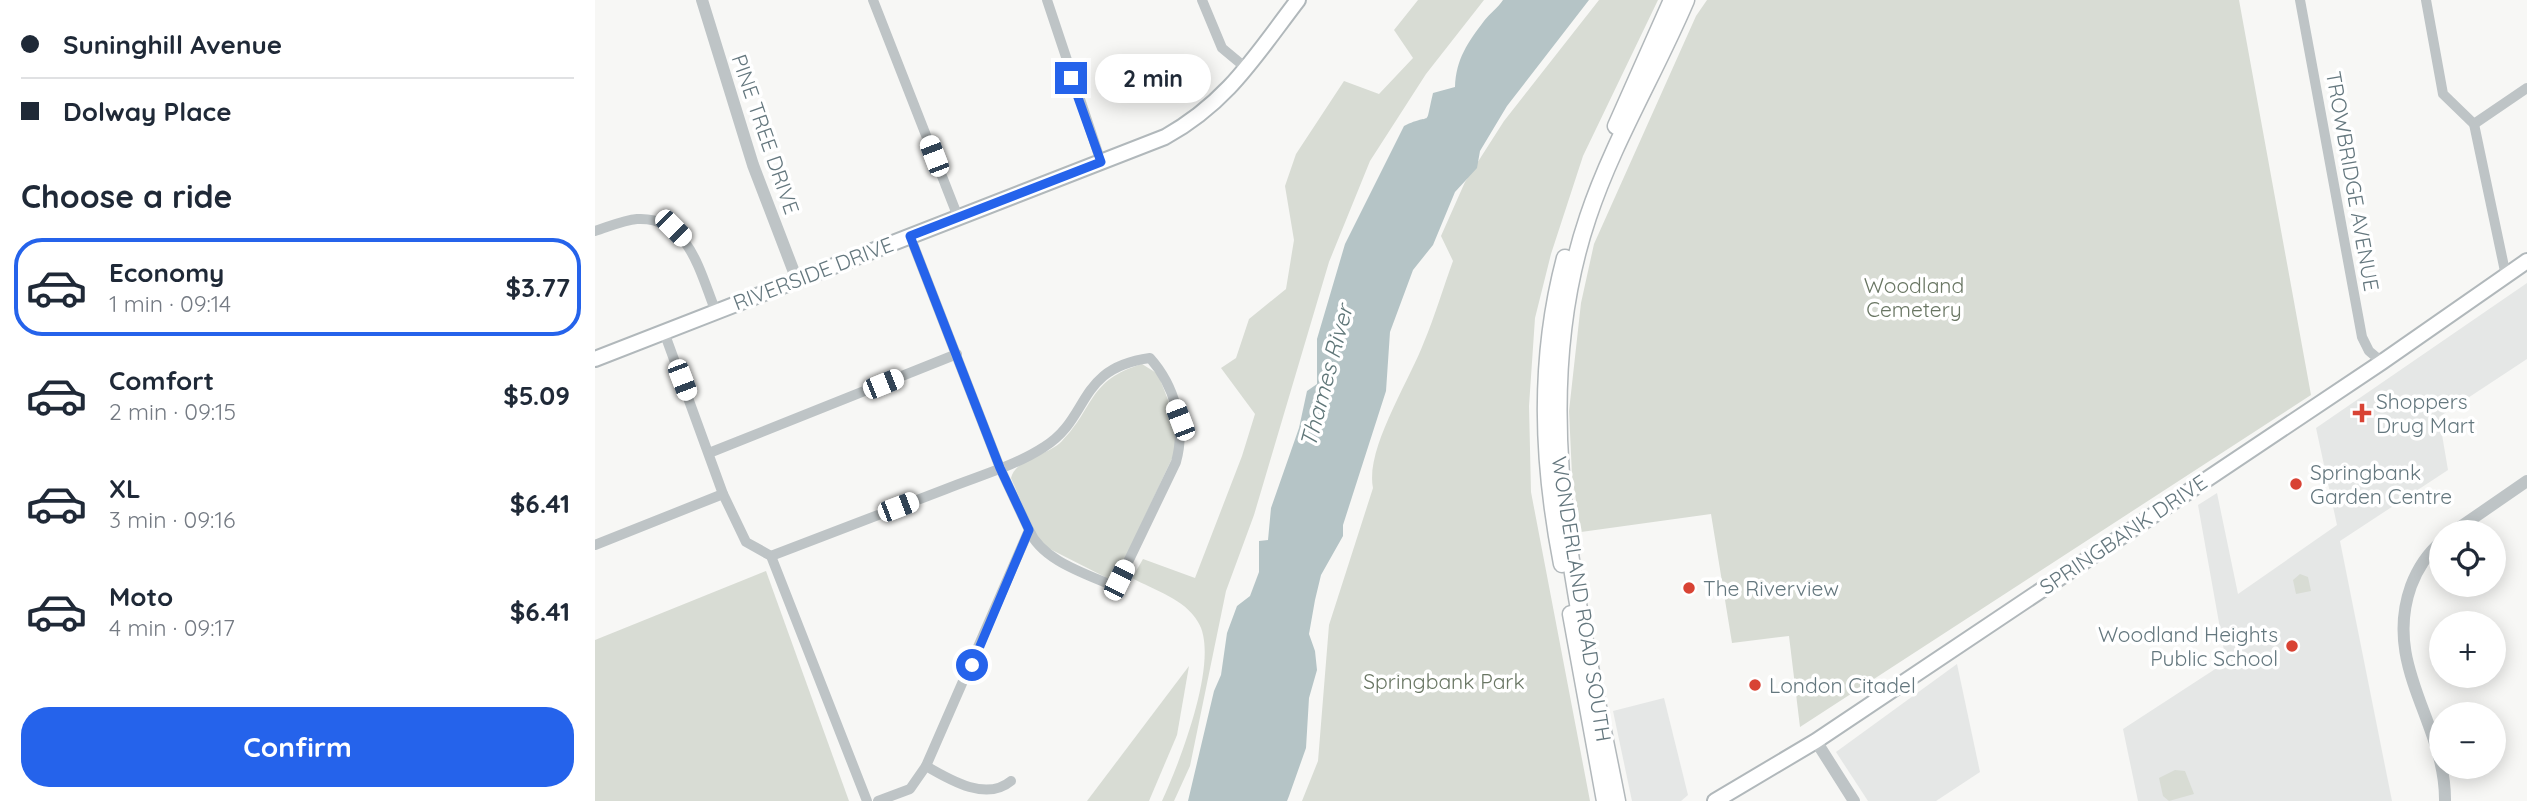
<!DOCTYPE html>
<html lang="en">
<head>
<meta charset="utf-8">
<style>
  :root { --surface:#fff; --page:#f2f2f3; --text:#1f2937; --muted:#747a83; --line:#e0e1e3; --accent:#2563eb }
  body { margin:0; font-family:Quicksand,sans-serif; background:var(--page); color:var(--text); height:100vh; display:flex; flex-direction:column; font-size:26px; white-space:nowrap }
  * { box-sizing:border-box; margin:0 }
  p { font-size:23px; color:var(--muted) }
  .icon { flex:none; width:38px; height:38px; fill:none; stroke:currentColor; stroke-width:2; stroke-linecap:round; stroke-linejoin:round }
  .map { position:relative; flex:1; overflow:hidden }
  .drawer { display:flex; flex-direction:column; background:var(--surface); width:595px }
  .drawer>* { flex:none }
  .guide { display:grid; align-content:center; height:154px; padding:0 21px; background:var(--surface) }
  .tools { position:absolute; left:1834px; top:520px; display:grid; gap:14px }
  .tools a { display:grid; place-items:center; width:77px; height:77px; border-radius:50%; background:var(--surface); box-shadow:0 4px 18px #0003; font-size:35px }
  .end { position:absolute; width:32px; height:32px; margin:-16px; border:9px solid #2563eb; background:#fff; box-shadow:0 0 0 4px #fff }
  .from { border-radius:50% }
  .bubble { position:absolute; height:49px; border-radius:24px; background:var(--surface); box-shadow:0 4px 18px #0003; font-size:23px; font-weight:700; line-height:49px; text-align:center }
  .car { position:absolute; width:21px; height:42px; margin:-21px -10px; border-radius:9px; box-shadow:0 0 5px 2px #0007; background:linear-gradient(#fff 24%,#345 0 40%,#fff 0 76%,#345 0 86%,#fff 0) }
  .guide b { display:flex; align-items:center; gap:24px; height:66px; font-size:26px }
  .guide b+b { border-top:2px solid var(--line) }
  .guide i { width:18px; height:18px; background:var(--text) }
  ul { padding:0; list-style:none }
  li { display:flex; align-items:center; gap:21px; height:98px; margin:0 14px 10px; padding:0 7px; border:4px solid transparent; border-radius:28px }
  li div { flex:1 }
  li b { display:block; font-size:26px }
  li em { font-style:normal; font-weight:700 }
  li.on { border-color:var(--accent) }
  li>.icon { width:63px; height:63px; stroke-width:1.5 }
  h2 { padding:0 21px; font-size:32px; line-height:84px }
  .primary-button { display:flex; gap:14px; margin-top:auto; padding:14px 21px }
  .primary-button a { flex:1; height:80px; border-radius:28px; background:var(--accent); color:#fff; font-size:28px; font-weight:700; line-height:80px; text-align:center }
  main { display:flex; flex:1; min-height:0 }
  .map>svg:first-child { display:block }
  .built { fill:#e5e7e6 }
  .green { fill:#d8dcd4 }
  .water { fill:#b5c4c6 }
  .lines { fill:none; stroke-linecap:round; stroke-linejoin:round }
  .secondary-casing { stroke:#b1b8bb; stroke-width:18 }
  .primary-casing { stroke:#b2b8bb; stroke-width:19 }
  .minor { stroke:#bec4c6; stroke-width:10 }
  .tertiary { stroke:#bec4c6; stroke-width:12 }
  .secondary { stroke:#fff; stroke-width:14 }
  .primary { stroke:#fff; stroke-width:16 }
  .route { stroke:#2563eb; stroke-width:9 }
  .poi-dot { fill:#d84334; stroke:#fff; stroke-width:2.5 }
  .labels { text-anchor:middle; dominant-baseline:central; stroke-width:7; stroke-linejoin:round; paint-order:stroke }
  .street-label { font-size:21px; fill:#64777e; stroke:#fff }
  .park-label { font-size:21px; fill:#697663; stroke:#fff }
  .poi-label { font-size:21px; fill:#64777e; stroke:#fff; text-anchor:start }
  .water-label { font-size:23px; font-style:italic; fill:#5f7678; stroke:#fff }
</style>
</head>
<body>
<main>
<section class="drawer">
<div class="guide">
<b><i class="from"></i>Suninghill Avenue</b>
<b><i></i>Dolway Place</b>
</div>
<h2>Choose a ride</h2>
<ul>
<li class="on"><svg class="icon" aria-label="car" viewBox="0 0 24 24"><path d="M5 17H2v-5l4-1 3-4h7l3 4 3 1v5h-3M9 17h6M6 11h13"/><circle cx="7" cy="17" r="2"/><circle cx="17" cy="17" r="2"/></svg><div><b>Economy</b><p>1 min · 09:14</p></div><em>$3.77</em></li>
<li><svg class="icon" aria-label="car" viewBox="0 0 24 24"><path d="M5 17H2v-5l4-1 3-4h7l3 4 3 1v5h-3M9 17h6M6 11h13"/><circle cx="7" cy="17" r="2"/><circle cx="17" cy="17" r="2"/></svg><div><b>Comfort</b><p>2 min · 09:15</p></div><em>$5.09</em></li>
<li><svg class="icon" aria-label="car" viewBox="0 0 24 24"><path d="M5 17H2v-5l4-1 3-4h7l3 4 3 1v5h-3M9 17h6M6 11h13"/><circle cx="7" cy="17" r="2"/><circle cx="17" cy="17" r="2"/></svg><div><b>XL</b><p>3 min · 09:16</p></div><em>$6.41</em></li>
<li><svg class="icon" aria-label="car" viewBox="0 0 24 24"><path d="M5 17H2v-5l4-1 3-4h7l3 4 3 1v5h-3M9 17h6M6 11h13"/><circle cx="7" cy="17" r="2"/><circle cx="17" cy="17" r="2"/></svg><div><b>Moto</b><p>4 min · 09:17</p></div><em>$6.41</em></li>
</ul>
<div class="primary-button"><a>Confirm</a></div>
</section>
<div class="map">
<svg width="1932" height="801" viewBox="0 0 1932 801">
  <rect width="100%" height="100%" fill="#f7f7f5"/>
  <g class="built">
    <polygon points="1932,283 1932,359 1844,417 1853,470 1745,541 1797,801 1543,801 1528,729 1631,662 1603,505 1622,493 1643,594 1742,525 1721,428"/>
    <polygon points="1362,664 1385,772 1341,801 1273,801 1241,752"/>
    <polygon points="1069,698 1093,795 1086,801 1037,801 1018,711"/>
  </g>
  <g class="green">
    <path d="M823,0H889L831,74L775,161L734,262L659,515L631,591L595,766L579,801H567C584,764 626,658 603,622C590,599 559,590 537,578L548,559L600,578L647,456L660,414L626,368L641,358L654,319L691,289L699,240L690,186L701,154L749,81L784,94L818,58L799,30Z"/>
    <path d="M1004,0H1063L988,156L956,254L940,318L934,406L936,492L995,801H707L723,761L734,625L778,488C770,449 815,380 829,342C840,316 848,288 858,261L846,236L870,182L909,121Z"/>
    <polygon points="1112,0 1644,0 1716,395 1205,727 1194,636 1137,643 1116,514 986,532 977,475 974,411 986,303 999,244 1101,16"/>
    <path d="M547,364L563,374L580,418V452L523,574L514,579L449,546L440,534L416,478C421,458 453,456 467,441C500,407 493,380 547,364Z"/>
    <polygon points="171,571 254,801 0,801 0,640"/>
    <polygon points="1705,574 1713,577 1716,591 1701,594 1698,580"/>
    <polygon points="594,666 582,735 554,801 492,801"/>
    <polygon points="1580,770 1590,771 1599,794 1574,801 1568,796 1564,778"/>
  </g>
  <path class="water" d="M908,0H994L912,106L885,151L882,168L860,192L838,245L818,270L795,332L791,391L748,525V536L726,575L720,600L714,634L720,651L722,670L714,698L711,748L694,796L692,801H593L619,691L626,675L632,633L642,606L655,596L664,572V541L673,540L676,508L704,428L712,391L722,384V339L750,244L809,126C839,111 829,131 838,93L860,87C861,59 873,42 889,21C895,13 903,8 908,0Z"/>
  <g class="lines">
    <g class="secondary-casing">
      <g id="secondary">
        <path d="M0,359L570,137C633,102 660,56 703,0"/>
        <polyline points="1120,801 1221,741 1787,362 1932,261"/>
      </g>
    </g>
    <g class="primary-casing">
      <g id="primary">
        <polyline points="1021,126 1077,0"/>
        <path d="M967,564C947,461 943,360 970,258"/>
        <polyline points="976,614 1010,801"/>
        <path d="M1022,801C985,609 928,409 993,217C1018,142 1060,73 1091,0"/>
      </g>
    </g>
    <g class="minor">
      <polyline points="278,0 363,217"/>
      <polyline points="452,0 506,162"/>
      <polyline points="607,0 627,48 651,68"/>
      <polyline points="1705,0 1767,337 1774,351 1787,362"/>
      <polyline points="1831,0 1848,94 1879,124 1911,276"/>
      <polyline points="1879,124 1932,88"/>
      <path d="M0,231C13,227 29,220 42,219C94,216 105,273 121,312"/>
      <polyline points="69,332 128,494 151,542 176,556 272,801"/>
      <polyline points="114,453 362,354"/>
      <polyline points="0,545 128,494"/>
      <path d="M176,556C234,534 293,511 351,489C383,476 420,466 449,447C496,418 481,368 555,358C580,386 591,427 581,462L521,587C492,574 447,561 434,530"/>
      <path d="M331,766C358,782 392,801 416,781"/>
      <polyline points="283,801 315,789 331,766 434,530 405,468 315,236"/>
    </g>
    <g class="tertiary">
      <polyline points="107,0 158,165 202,280"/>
      <polyline points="1858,532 1932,481"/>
      <path d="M1846,542C1833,553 1822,570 1816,586C1787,667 1851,724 1850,801"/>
      <polyline points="1221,741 1259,801"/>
    </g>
    <use href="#secondary" class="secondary"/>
    <use href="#primary" class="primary"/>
  </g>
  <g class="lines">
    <polyline class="route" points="377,665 434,530 405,468 315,236 506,162 476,78"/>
  </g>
  <g class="poi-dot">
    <path d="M1763.5 402.5h7v7h7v7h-7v7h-7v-7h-7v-7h7z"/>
    <circle cx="1701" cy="484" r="7"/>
    <circle cx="1094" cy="588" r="7"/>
    <circle cx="1697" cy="646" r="7"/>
    <circle cx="1160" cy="685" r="7"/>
  </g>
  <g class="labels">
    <g class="street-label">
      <text transform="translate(171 134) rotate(71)">PINE TREE DRIVE</text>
      <text transform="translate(1758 181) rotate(80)">TROWBRIDGE AVENUE</text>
      <text transform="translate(218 273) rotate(-21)">RIVERSIDE DRIVE</text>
      <text transform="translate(1528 534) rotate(-34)">SPRINGBANK DRIVE</text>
      <text transform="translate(987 599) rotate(81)">WONDERLAND ROAD SOUTH</text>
    </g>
    <g class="park-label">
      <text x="1319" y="285">Woodland<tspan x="1319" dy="24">Cemetery</tspan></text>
      <text x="849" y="681">Springbank Park</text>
    </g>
    <g class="poi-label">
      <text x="1781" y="401">Shoppers<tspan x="1781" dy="24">Drug Mart</tspan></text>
      <text x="1715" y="472">Springbank<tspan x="1715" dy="24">Garden Centre</tspan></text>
      <text x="1108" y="588">The Riverview</text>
      <text x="1683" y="634" text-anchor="end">Woodland Heights<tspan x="1683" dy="24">Public School</tspan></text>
      <text x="1174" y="685">London Citadel</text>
    </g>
    <g class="water-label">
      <text transform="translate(731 376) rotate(-75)">Thames River</text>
    </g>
  </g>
</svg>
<div class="tools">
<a><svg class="icon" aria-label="locate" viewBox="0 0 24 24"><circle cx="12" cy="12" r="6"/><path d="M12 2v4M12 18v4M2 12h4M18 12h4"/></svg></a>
<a>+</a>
<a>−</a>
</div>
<i class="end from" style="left:377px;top:665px"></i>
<i class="end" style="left:476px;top:78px"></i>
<div class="bubble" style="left:500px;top:54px;width:116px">2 min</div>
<i class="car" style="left:339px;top:156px;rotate:339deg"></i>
<i class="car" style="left:78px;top:228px;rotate:135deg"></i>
<i class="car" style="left:87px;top:380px;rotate:159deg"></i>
<i class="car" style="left:288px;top:384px;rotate:68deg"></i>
<i class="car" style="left:585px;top:420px;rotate:339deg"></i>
<i class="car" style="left:303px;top:507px;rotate:69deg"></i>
<i class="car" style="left:524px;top:580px;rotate:26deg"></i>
</div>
</main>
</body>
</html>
